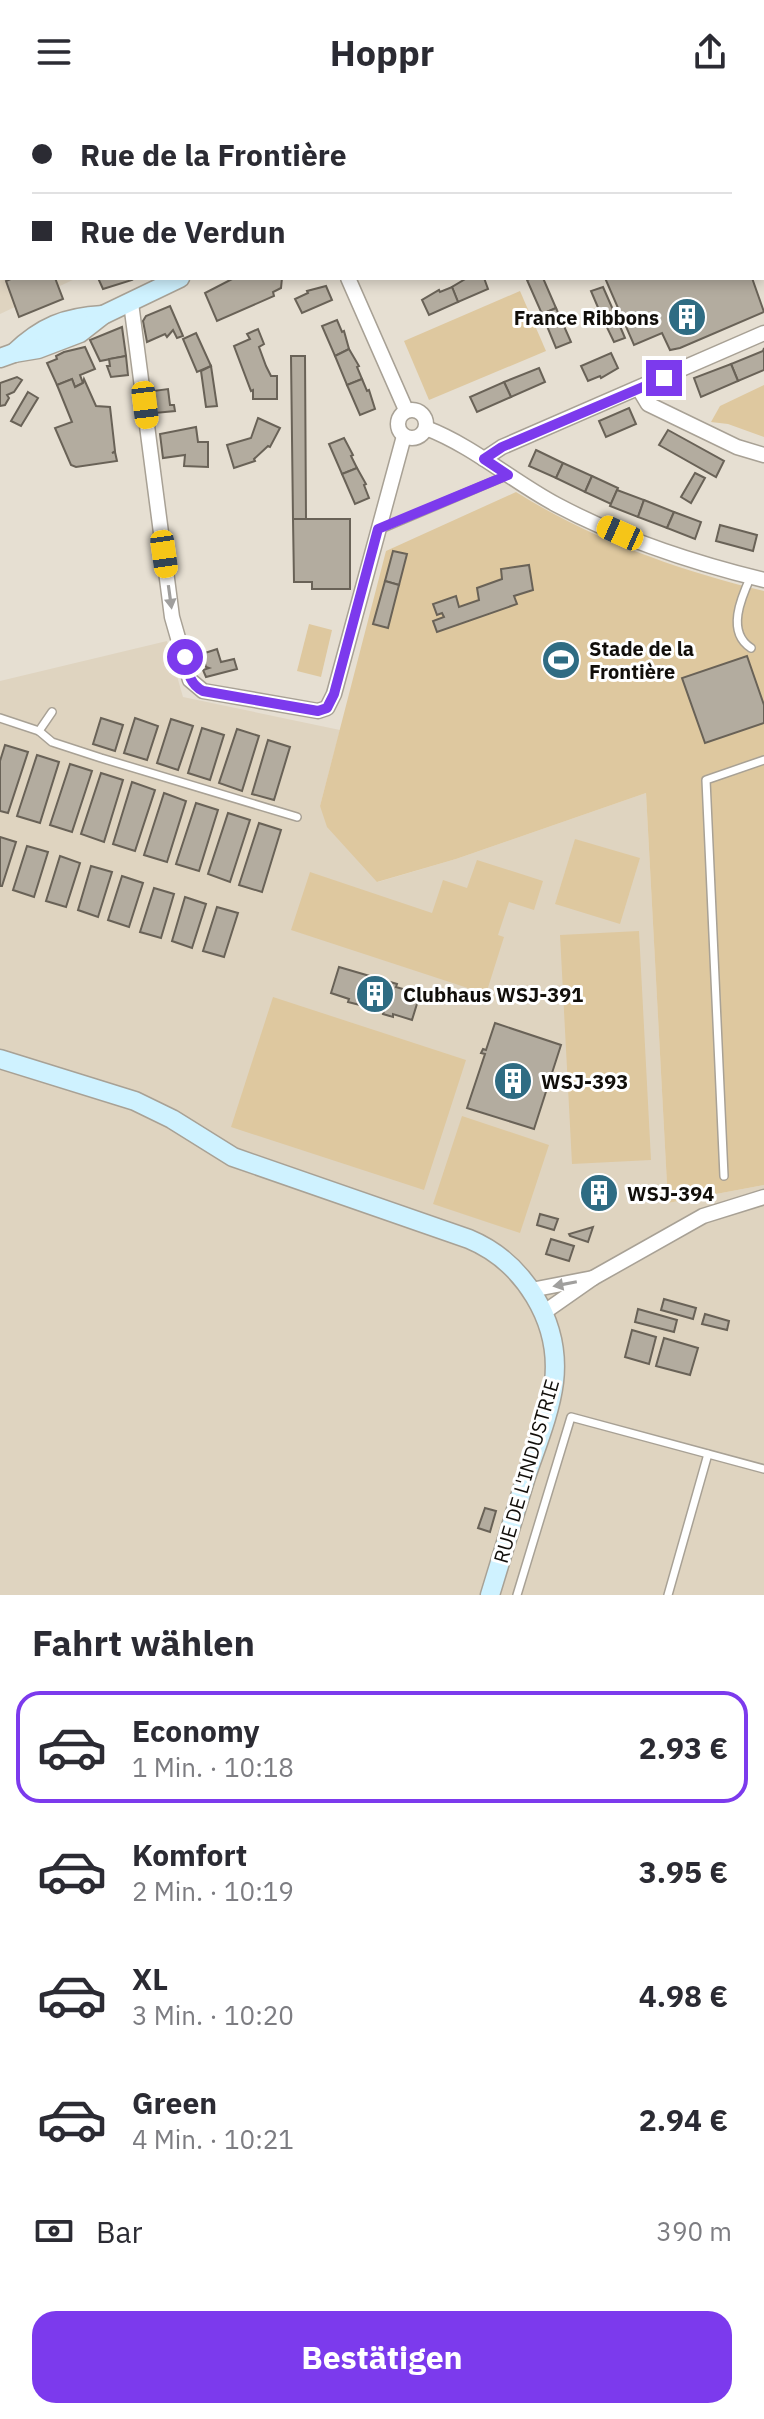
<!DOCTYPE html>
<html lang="de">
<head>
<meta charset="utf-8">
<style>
  :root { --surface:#fff; --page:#f7f7f7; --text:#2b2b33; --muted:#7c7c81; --line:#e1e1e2; --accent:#7c3aed }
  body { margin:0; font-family:"IBM Plex Sans",sans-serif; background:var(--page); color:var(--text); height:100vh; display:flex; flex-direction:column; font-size:30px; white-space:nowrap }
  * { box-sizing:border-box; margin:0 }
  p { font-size:26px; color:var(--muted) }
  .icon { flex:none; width:44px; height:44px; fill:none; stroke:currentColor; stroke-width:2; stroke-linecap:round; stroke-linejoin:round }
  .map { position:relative; height:1491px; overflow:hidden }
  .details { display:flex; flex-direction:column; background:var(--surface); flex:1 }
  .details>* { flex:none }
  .hud { position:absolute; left:0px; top:0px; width:764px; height:176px; box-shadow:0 4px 12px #0003; display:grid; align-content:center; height:176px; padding:0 32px; background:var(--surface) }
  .end { position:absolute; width:36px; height:36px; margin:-18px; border:10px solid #7c3aed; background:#fff; box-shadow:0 0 0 4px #fff }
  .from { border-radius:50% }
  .car { position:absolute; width:24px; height:48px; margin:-24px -12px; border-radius:10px; box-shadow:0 0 6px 2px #0007; background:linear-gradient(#f5c518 24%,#345 0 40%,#f5c518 0 76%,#345 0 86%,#f5c518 0) }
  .hud b { display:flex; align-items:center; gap:28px; height:76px; font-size:30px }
  .hud b+b { border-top:2px solid var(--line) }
  .hud i { width:20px; height:20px; background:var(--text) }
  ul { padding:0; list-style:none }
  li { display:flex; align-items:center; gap:24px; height:112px; margin:0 16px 12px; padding:0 16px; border:4px solid transparent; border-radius:24px }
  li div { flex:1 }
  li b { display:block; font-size:30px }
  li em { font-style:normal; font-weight:700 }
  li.active { border-color:var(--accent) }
  li>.icon { width:72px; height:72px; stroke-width:1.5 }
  h2 { padding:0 32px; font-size:36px; line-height:96px }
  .pay { display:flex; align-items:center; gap:20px; height:88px; padding:0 32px; font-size:30px }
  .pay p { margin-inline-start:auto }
  .button { display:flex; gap:16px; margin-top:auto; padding:16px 32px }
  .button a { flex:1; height:92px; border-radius:24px; background:var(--accent); color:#fff; font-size:32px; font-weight:700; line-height:92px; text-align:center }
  header { display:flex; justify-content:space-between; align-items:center; height:104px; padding:0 32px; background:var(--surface); font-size:36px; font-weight:700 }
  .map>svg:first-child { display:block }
  .built { fill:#dfd4c0 }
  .green { fill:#dec89f }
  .building { fill:#b3ac9f; stroke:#696257; stroke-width:2 }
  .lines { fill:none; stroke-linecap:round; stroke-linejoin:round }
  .service-casing { stroke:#a8a195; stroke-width:10 }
  .minor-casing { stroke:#a8a195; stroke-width:17 }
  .secondary-casing { stroke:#a8a195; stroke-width:21 }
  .service { stroke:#fff; stroke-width:7 }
  .minor { stroke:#fff; stroke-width:14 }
  .secondary { stroke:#cff2ff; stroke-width:18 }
  .oneway { fill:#a09f9d }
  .route { stroke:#7c3aed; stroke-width:10 }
  .labels { text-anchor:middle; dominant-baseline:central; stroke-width:6; stroke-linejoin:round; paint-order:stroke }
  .poi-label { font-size:20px; font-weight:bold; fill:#110e0a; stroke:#fff; text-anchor:start }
  .street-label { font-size:20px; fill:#110e0a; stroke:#fff }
</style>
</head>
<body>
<header><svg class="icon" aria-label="menu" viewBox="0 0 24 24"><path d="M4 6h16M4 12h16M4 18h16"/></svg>Hoppr<svg class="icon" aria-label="share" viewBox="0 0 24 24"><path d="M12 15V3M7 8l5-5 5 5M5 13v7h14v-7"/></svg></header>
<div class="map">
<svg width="764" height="1491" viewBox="0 0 764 1491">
  <rect width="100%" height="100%" fill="#e6dfd2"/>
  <g class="built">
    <polygon points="0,0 144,0 2,2 2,174 77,174 0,210"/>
    <polygon points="167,537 183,593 340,626 320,702 378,778 456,755 646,689 668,1099 764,1081 764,1491 0,1491 0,577"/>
  </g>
  <g class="green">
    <polygon points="520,187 546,247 429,296 404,237"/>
    <polygon points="764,281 764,333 728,320 711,318 720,302"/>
    <path d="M516,388C591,435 677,466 764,487V1081L668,1099L646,689L456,755L377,778L327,723L320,702L386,447Z"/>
    <polygon points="309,520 332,526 321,573 297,567"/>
    <polygon points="575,735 640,754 620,820 555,800"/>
    <polygon points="477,756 543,777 534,806 509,798 498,831 504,833 486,890 291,826 310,768 432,809 443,776 467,784"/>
    <polygon points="639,827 651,1056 572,1060 560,831"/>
    <polygon points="273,893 466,956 424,1086 231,1023"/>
    <polygon points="462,1012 549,1041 520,1129 433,1100"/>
  </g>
  <g class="building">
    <polygon points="34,0 143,0 29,2"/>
    <polygon points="13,174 55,174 63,195 19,213 6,177"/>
    <polygon points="98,174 131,174 132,176 103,185"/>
    <polygon points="234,174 282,174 281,184 273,188 274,192 217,217 205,189"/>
    <polygon points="467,174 484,174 488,185 458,198 452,183"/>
    <polygon points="532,174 543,174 556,204 542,210 527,176"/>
    <polygon points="605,174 752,174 764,208 680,244 670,246 662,229 634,241"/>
    <polygon points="326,182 332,196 302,209 295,195 308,189 307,187"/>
    <polygon points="452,183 458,198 429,211 422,196 439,186 440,188"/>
    <polygon points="603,183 614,208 602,213 591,187"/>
    <polygon points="170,202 183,232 177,234 173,226 167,233 165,230 147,238 143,217 146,212"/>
    <polygon points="556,204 571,238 556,244 542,210"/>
    <polygon points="614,208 625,234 614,238 602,213"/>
    <polygon points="337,216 342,228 344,227 349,245 335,252 322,222"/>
    <polygon points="122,223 126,252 100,257 90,236"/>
    <polygon points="258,225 264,240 259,243 266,262 271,272 277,272 277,295 253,295 253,286 251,287 234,242 250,235 247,230"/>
    <polygon points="196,229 211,262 197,268 183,235"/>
    <polygon points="85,243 95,265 80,271 83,279 75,283 72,275 57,281 47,259 57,255 56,252 64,248"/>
    <polygon points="764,244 764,266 738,277 731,260 763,247"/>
    <polygon points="349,245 359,262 357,263 362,275 347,281 335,252"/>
    <polygon points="611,249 618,264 601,274 600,272 588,277 581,262"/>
    <polygon points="126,252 128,271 111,273 107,262 110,262 109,255"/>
    <polygon points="291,252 305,252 306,415 293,415"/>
    <polygon points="731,260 738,277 701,293 694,274"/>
    <polygon points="211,262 217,302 206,303 201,267"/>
    <polygon points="539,264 545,278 511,293 504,278"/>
    <polygon points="17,273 22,276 14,288 7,291 9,294 5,301 0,302 0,279"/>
    <polygon points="72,275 75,283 83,279 84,275 96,302 110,303 115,347 112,349 115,348 117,357 76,363 71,361 55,324 72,318 57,281"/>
    <polygon points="362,275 367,287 369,286 375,305 360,311 347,281"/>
    <polygon points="504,278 511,293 477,308 470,293"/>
    <polygon points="168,285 170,301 174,301 175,307 155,309 153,287"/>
    <polygon points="28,288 38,294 21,322 11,317"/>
    <polygon points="629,304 636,320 606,333 599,317"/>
    <polygon points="258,314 280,324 270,343 268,342 254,355 255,357 234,364 227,341 251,334"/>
    <polygon points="196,323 198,338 208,338 208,363 184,362 185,351 163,354 160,330"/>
    <polygon points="668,326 724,357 716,373 659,341"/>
    <polygon points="344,334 353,351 351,352 357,364 342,370 329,340"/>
    <polygon points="536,346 563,359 556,374 529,362"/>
    <polygon points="563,359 592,372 585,388 556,374"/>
    <polygon points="357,364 366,380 364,381 369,394 355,400 342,370"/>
    <polygon points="695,369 705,374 691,399 681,393"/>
    <polygon points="592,372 618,384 611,400 585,388"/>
    <polygon points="617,386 644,396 638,413 610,402"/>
    <polygon points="644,396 674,408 667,424 638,413"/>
    <polygon points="674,408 701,418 695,435 667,424"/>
    <polygon points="293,415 350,415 350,485 312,485 312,478 294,478"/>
    <polygon points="720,421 757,431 753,447 716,437"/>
    <polygon points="393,447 407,450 399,481 385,477"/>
    <polygon points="529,461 533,486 514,492 517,500 437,528 433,517 444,513 442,509 437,511 433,500 456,492 459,503 479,496 477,484 502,475 501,465"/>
    <polygon points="385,477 399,481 388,524 373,520"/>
    <polygon points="217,545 221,558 234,555 237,565 206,573 203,566 209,564 206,563 202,550"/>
    <polygon points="747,552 764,601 764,619 705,639 682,574"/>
    <polygon points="101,614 123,621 115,647 93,640"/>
    <polygon points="135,614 158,622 147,656 124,649"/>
    <polygon points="171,615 193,622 178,666 157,659"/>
    <polygon points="202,624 224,631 210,676 188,669"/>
    <polygon points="237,625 259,632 242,687 219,679"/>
    <polygon points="268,636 290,643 274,696 252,690"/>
    <polygon points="5,641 28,648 8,709 0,707 0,657"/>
    <polygon points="37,651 59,658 40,719 17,712"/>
    <polygon points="70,660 92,667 72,728 50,721"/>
    <polygon points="101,669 123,676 104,738 81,730"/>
    <polygon points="132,678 155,686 135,747 113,740"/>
    <polygon points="164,689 186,697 167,758 144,751"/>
    <polygon points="196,699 218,706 199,767 176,760"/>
    <polygon points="228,709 250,716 230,778 208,770"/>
    <polygon points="259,719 281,726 262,788 239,781"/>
    <polygon points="0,733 16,738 2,782 0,782"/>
    <polygon points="27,742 48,748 34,793 13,786"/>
    <polygon points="60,752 80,759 66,803 46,797"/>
    <polygon points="91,762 112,768 98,813 78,806"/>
    <polygon points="122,772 143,779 129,823 108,816"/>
    <polygon points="154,784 174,790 161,834 140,828"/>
    <polygon points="185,793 206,800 192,844 172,837"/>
    <polygon points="217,803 238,809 224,853 203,847"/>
    <polygon points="339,863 397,880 396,883 420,890 412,916 393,910 393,913 383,910 384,907 348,898 349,895 331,889"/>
    <polygon points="495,919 561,941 534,1025 467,1004 485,950 481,949 483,945 486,946"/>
    <polygon points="593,1080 609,1085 605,1097 589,1092"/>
    <polygon points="540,1110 558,1115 554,1126 537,1121"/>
    <polygon points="593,1123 588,1138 570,1132 569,1130"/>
    <polygon points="551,1135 574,1142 569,1157 546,1150"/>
    <polygon points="664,1195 696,1204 693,1215 661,1206"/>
    <polygon points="638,1205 677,1216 674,1228 635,1218"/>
    <polygon points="705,1210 729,1217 727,1226 702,1220"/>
    <polygon points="632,1226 656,1233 649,1260 625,1253"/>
    <polygon points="664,1234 698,1244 690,1271 656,1262"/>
    <polygon points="485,1404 496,1407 490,1428 478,1424"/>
  </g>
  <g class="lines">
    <g class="service-casing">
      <g id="service">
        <polyline points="381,425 508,371"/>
        <path d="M751,472C741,494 726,528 751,544"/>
        <polyline points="0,614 39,627 52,638 101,654 297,713"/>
        <polyline points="39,627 52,608"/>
        <polyline points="724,1072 706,676 764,656"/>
        <polyline points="517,1491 571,1313 764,1365"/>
        <polyline points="668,1491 708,1350"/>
      </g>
    </g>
    <g class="minor-casing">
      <g id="minor">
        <polyline points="267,0 267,2"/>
        <polyline points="348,174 406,306"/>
        <polyline points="131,199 172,513 190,576 203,587 318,607 327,604 334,590 404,332"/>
        <polyline points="639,285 648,300 737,343 764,351"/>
        <circle cx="412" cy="320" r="14"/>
        <path d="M426,324C473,342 512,377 557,401C621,435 694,459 764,476"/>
        <polyline points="484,355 502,343 764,229"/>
        <polyline points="593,1174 703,1112 764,1093"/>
        <polyline points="531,1186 593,1174 543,1209"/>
      </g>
    </g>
    <g class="secondary-casing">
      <g id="secondary">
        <polyline points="8,2 9,0"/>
        <polyline points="590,2 595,0"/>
        <polyline points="0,20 2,15"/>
        <path d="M14,249C41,223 65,213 103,211"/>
        <polyline points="0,254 14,249 38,245 80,229 103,211 180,174"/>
        <path d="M0,955L135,997L172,1015L233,1053L469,1135C524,1158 561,1218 554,1278C550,1310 536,1343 526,1373C514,1412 502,1452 490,1491"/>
      </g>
    </g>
    <use href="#service" class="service"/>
    <use href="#minor" class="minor"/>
    <use href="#secondary" class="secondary"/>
  </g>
  <defs><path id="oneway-solid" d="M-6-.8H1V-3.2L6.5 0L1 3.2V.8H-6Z" transform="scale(2)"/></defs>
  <g class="oneway">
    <use href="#oneway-solid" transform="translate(170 493) rotate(82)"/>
    <use href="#oneway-solid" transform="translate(565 1180) rotate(169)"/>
  </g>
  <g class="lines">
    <path class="route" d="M185,553C188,567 189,580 203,587L318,607L327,604L334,590L378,425L508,371L484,355L502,343L664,274"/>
  </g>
  <defs>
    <g id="building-disc" transform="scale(2)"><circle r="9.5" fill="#2f6c83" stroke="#fff"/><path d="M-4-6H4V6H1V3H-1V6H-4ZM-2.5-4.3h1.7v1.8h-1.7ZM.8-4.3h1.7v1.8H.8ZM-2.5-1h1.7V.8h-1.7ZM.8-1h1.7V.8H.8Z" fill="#fff"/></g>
    <g id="stadium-disc" transform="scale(2)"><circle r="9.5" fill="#2f6c83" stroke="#fff"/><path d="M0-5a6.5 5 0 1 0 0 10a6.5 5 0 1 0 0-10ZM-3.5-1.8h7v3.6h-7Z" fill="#fff"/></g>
  </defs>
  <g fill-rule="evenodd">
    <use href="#building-disc" x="687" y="213"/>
    <use href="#stadium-disc" x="561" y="556"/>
    <use href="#building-disc" x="375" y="890"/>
    <use href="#building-disc" x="513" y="977"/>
    <use href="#building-disc" x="599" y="1089"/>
  </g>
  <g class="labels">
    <g class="poi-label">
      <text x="659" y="213" text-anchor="end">France Ribbons</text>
      <text x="589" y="544">Stade de la<tspan x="589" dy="23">Frontière</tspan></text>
      <text x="403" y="890">Clubhaus WSJ-391</text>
      <text x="541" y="977">WSJ-393</text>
      <text x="627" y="1089">WSJ-394</text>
    </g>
    <g class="street-label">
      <text transform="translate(526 1367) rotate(-74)">RUE DE L'INDUSTRIE</text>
    </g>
  </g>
</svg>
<i class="end from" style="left:185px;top:553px"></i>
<i class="end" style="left:664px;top:274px"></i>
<i class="car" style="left:145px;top:301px;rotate:173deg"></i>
<i class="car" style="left:620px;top:429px;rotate:294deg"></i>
<i class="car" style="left:164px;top:450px;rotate:172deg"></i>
<div class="hud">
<b><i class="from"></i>Rue de la Frontière</b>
<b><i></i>Rue de Verdun</b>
</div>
</div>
<section class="details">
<h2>Fahrt wählen</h2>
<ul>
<li class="active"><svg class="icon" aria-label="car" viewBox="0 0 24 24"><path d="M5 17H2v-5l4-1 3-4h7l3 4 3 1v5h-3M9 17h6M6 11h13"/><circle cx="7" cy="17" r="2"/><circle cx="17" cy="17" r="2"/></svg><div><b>Economy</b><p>1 Min. · 10:18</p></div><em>2.93 €</em></li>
<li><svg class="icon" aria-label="car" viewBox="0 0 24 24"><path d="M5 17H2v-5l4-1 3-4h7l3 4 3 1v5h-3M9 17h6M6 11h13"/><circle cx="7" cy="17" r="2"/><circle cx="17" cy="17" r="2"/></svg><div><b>Komfort</b><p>2 Min. · 10:19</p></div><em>3.95 €</em></li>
<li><svg class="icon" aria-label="car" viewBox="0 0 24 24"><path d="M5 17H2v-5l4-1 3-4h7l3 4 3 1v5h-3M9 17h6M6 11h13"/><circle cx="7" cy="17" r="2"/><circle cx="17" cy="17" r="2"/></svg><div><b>XL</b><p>3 Min. · 10:20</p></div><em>4.98 €</em></li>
<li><svg class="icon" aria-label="car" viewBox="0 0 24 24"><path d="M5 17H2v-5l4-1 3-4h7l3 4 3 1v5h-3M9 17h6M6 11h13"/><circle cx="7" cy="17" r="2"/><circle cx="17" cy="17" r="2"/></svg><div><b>Green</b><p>4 Min. · 10:21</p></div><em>2.94 €</em></li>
</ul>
<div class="pay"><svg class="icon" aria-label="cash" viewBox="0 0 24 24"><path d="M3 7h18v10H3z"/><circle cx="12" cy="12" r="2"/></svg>Bar<p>390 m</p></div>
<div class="button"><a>Bestätigen</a></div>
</section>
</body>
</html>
